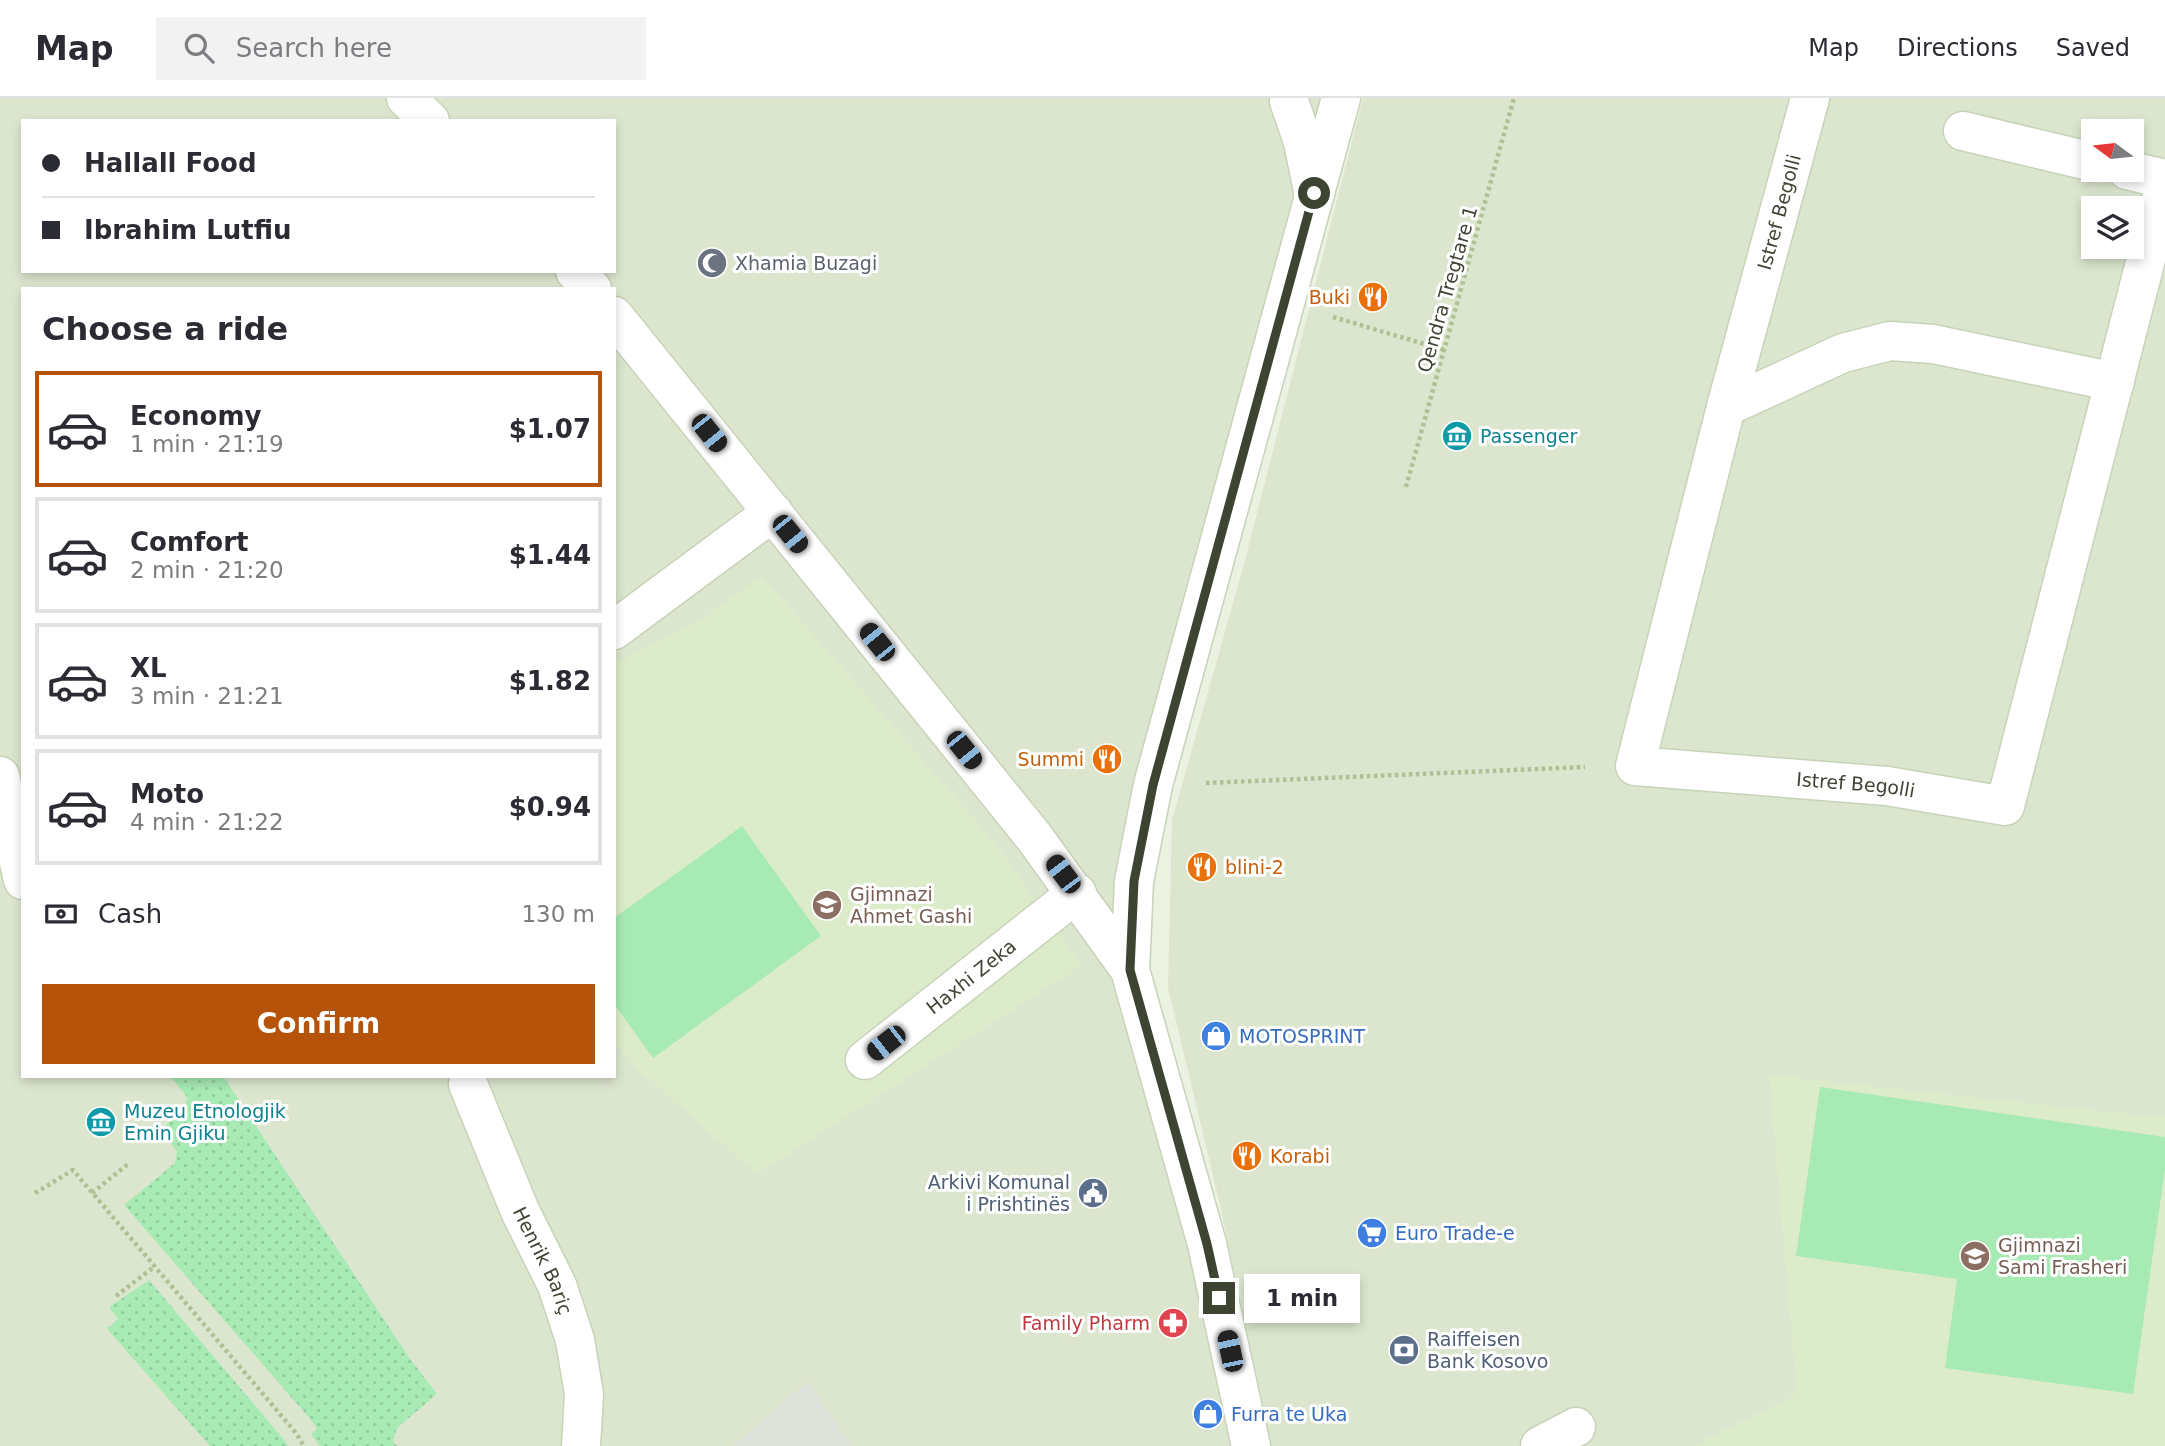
<!DOCTYPE html>
<html lang="en">
<head>
<meta charset="utf-8">
<style>
  :root { --surface:#fff; --page:#f2f2f3; --text:#2b2b33; --muted:#7c7c81; --line:#e1e1e2; --accent:#b45309 }
  body { margin:0; font-family:"DejaVu Sans",sans-serif; background:var(--page); color:var(--text); height:100vh; display:flex; flex-direction:column; font-size:26px; white-space:nowrap }
  * { box-sizing:border-box; margin:0 }
  p { font-size:23px; color:var(--muted) }
  .icon { flex:none; width:38px; height:38px; fill:none; stroke:currentColor; stroke-width:2; stroke-linecap:round; stroke-linejoin:round }
  .map { position:relative; flex:1; overflow:hidden }
  .sheet { position:absolute; left:21px; top:189px; width:595px; height:791px; display:flex; flex-direction:column; background:var(--surface); border-radius:0px; box-shadow:0 4px 10px #0003 }
  .sheet>* { flex:none }
  .hud { position:absolute; left:21px; top:21px; width:595px; height:154px; border-radius:0px; box-shadow:0 4px 10px #0003; display:grid; align-content:center; height:154px; padding:0 21px; background:var(--surface) }
  .needle { width:46px; rotate:285deg }
  .buttons { position:absolute; left:2081px; top:21px; display:grid; gap:14px }
  .buttons a { display:grid; place-items:center; width:63px; height:63px; border-radius:0px; background:var(--surface); box-shadow:0 4px 10px #0003; font-size:35px }
  .end { position:absolute; width:32px; height:32px; margin:-16px; border:9px solid #3d4432; background:#fff; box-shadow:0 0 0 4px #fff }
  .from { border-radius:50% }
  .bubble { position:absolute; height:49px; border-radius:0px; background:var(--surface); box-shadow:0 4px 10px #0003; font-size:23px; font-weight:800; line-height:49px; text-align:center }
  .car { position:absolute; width:21px; height:42px; margin:-21px -10px; border-radius:9px; box-shadow:0 0 5px 2px #0007; background:linear-gradient(#222 24%,#8ab4d8 0 40%,#222 0 76%,#8ab4d8 0 86%,#222 0) }
  .hud b { display:flex; align-items:center; gap:24px; height:66px; font-size:26px }
  .hud b+b { border-top:2px solid var(--line) }
  .hud i { width:18px; height:18px; background:var(--text) }
  ul { padding:0; list-style:none }
  li { display:flex; align-items:center; gap:21px; height:116px; margin:0 14px 10px; padding:0 7px; border:4px solid var(--line); border-radius:0px }
  li div { flex:1 }
  li b { display:block; font-size:26px }
  li em { font-style:normal; font-weight:800 }
  li.active { border-color:var(--accent) }
  li>.icon { width:63px; height:63px; stroke-width:1.5 }
  h2 { padding:0 21px; font-size:32px; line-height:84px }
  .pay { display:flex; align-items:center; gap:18px; height:77px; padding:0 21px; font-size:26px }
  .pay p { margin-inline-start:auto }
  .action { display:flex; gap:14px; margin-top:auto; padding:14px 21px }
  .action a { flex:1; height:80px; border-radius:0px; background:var(--accent); color:#fff; font-size:28px; font-weight:800; line-height:80px; text-align:center }
  header { display:flex; align-items:center; gap:42px; box-sizing:border-box; height:98px; padding:0 35px; background:var(--surface); border-bottom:2px solid var(--line) }
  header strong { font-size:33px }
  nav { display:flex; gap:38px; margin-inline-start:auto; font-size:24px }
  .search { width:490px; height:63px; background:var(--page); display:flex; align-items:center; gap:18px; box-sizing:border-box; padding:0 24px; border-radius:0px; color:var(--muted); font-size:26px }
  .map>svg:first-child { display:block }
  .residential { fill:#dce6cf; fill-rule:evenodd }
  .education { fill:#dcecca }
  .grass { fill:url(#grass-dots) }
  .park { fill:#a7eab4 }
  .parking { fill:#dfe2db }
  .lines { fill:none; stroke-linecap:round; stroke-linejoin:round }
  .minor-casing { stroke:#c7d3b8; stroke-width:41 }
  .path { stroke:#afc094; stroke-width:4.5; stroke-dasharray:3.5 3.5; stroke-linecap:butt }
  .minor { stroke:#fff; stroke-width:38 }
  .route { stroke:#3d4432; stroke-width:9 }
  .labels { text-anchor:middle; dominant-baseline:central; stroke-width:6; stroke-linejoin:round; paint-order:stroke }
  .street-label { font-size:19px; fill:#3d4432; stroke:#fff }
  .worship-label { font-size:19px; fill:#5b616d; stroke:#fff; text-anchor:start }
  .food-label { font-size:19px; fill:#c56008; stroke:#fff; text-anchor:end }
  .culture-label { font-size:19px; fill:#0d838f; stroke:#fff; text-anchor:start }
  .education-label { font-size:19px; fill:#785e54; stroke:#fff; text-anchor:start }
  .shop-label { font-size:19px; fill:#366cbe; stroke:#fff; text-anchor:start }
  .service-label { font-size:19px; fill:#4e5e75; stroke:#fff; text-anchor:end }
  .health-label { font-size:19px; fill:#be3a42; stroke:#fff; text-anchor:end }
</style>
</head>
<body>
<header>
<strong>Map</strong>
<div class="search"><svg class="icon" aria-label="search" viewBox="0 0 24 24"><circle cx="10" cy="10" r="6"/><path d="M15 15l6 6"/></svg>Search here</div>
<nav><a>Map</a><a>Directions</a><a>Saved</a></nav>
</header>
<div class="map">
<svg width="2165" height="1348" viewBox="0 0 2165 1348">
  <defs>
    <pattern id="grass-dots" width="8" height="8" patternUnits="userSpaceOnUse" patternTransform="scale(1.75)"><rect width="8" height="8" fill="#a7eab4"/><path d="M2 2h.1M6 6h.1" fill="none" stroke="#91ca9b" stroke-width="1.8" stroke-linecap="round"/></pattern>
  </defs>
  <rect width="100%" height="100%" fill="#ebf2e1"/>
  <g class="residential">
    <path d="M0,0H1323L1125,735L1160,1014L1233,1348H0ZM23,23H614V173H23ZM23,191H614V978H23Z"/>
    <path d="M1363,0H2165V1348H1271L1218,1098L1168,890L1172,722L1244,466ZM2093,33H2132V72H2093ZM2093,110H2132V149H2093Z"/>
  </g>
  <g class="education">
    <polygon points="762,478 996,746 1081,868 757,1076 641,974 614,945 614,558 619,564 703,520"/>
    <polygon points="1769,977 2165,1020 2165,1348 1692,1348 1797,1296"/>
  </g>
  <g class="grass">
    <polygon points="170,978 223,978 408,1258 437,1296 397,1330 393,1343 397,1348 320,1348 311,1336 317,1331 312,1323 124,1107 175,1065 177,1053 160,1032 185,1011 187,999"/>
    <polygon points="149,1182 285,1343 288,1348 210,1348 107,1231 118,1221 109,1209"/>
  </g>
  <g class="park">
    <polygon points="742,728 821,838 653,960 614,906 614,820"/>
    <polygon points="1820,989 2165,1039 2165,1071 2133,1296 1945,1270 1957,1181 1796,1158"/>
  </g>
  <polygon class="parking" points="808,1284 851,1348 733,1348"/>
  <g class="lines">
    <g class="minor-casing">
      <g id="minor">
        <polyline points="406,0 430,23"/>
        <path id="s1" d="M1810,0L1726,309L1635,668L1887,688L2005,708L2165,87"/>
        <polyline points="1289,3 1303,44 1313,92"/>
        <polyline points="1963,33 2093,64"/>
        <polyline points="2127,72 2165,81"/>
        <polyline points="575,173 592,191"/>
        <polyline points="614,218 1034,739 1130,872 1207,1146 1251,1348"/>
        <polyline points="1726,309 1843,255 1890,243 1933,246 2115,284"/>
        <polyline points="614,532 773,414"/>
        <polyline points="0,678 23,782"/>
        <polyline points="1130,872 1134,783 1153,687 1341,0"/>
        <path id="s2" d="M865,962L1077,795"/>
        <path id="s3" d="M468,986L520,1113L557,1187L575,1242L584,1296L581,1348"/>
        <polyline points="1540,1348 1576,1329"/>
      </g>
    </g>
    <g class="path">
      <polyline points="1333,219 1445,252"/>
      <polyline points="1406,389 1514,0"/>
      <polyline points="1206,685 1585,669"/>
      <polyline points="35,1095 73,1072 296,1335 304,1348"/>
      <polyline points="92,1095 128,1066"/>
      <polyline points="116,1198 154,1169"/>
    </g>
    <use href="#minor" class="minor"/>
  </g>
  <g class="lines">
    <polyline class="route" points="1219,1200 1207,1146 1130,872 1134,783 1153,687 1314,95"/>
  </g>
  <defs>
    <g id="mosque-disc" transform="scale(1.575)"><circle r="9.5" fill="#6b7280" stroke="#fff"/><path d="M3.5-4.9A6 6 0 1 0 3.5 4.9A5 5 0 1 1 3.5-4.9Z" fill="#fff"/></g>
    <g id="restaurant-disc" transform="scale(1.575)"><circle r="9.5" fill="#e8710a" stroke="#fff"/><path d="M-5-6h1v4h1v-4h1v4h1v-4h1v5L-1.5 .5V6h-2V.5L-5-1ZM5-6V6H3V1.5H1.5Q1.5-4 5-6Z" fill="#fff"/></g>
    <g id="museum-disc" transform="scale(1.575)"><circle r="9.5" fill="#0f9aa8" stroke="#fff"/><path d="M0-6L6-3V-2H-6V-3ZM-5-1h2V3h-2ZM-1-1h2V3h-2ZM3-1h2V3H3ZM-6 4H6V6H-6Z" fill="#fff"/></g>
    <g id="school-disc" transform="scale(1.575)"><circle r="9.5" fill="#8d6e63" stroke="#fff"/><path d="M0-5L7-2L0 1L-7-2ZM-4 1L0 2.5L4 1V4Q0 6-4 4Z" fill="#fff"/></g>
    <g id="shop-disc" transform="scale(1.575)"><circle r="9.5" fill="#3f7fe0" stroke="#fff"/><path d="M-5-2.5h2.3a2.7 3.5 0 0 1 5.4 0H5L5.5 6h-11ZM-1.5-2.5h3a1.5 2.3 0 0 0-3 0Z" fill="#fff"/></g>
    <g id="civic-disc" transform="scale(1.575)"><circle r="9.5" fill="#5c6f8a" stroke="#fff"/><path d="M-.6-6.5H3V-4.5H.6V-3L4-1V1h2V6H-6V1h2V-1L-.6-3ZM-1.2 2.5V6h2.4V2.5Z" fill="#fff"/></g>
    <g id="supermarket-disc" transform="scale(1.575)"><circle r="9.5" fill="#3f7fe0" stroke="#fff"/><path d="M-6-5.5h2.5l.6 2H6L4.5 2H-2.5L-4.4-4H-6ZM-1.5 3.2a1.3 1.3 0 1 0 .1 0ZM3 3.2a1.3 1.3 0 1 0 .1 0Z" fill="#fff"/></g>
    <g id="pharmacy-disc" transform="scale(1.575)"><circle r="9.5" fill="#e0444e" stroke="#fff"/><path d="M-2-6h4v4h4v4h-4v4h-4v-4h-4v-4h4Z" fill="#fff"/></g>
    <g id="bank-disc" transform="scale(1.575)"><circle r="9.5" fill="#5c6f8a" stroke="#fff"/><path d="M-6-4H6V4H-6ZM0-2.3a2.3 2.3 0 1 0 0 4.6a2.3 2.3 0 1 0 0-4.6Z" fill="#fff"/></g>
  </defs>
  <g fill-rule="evenodd">
    <use href="#mosque-disc" x="712" y="165"/>
    <use href="#restaurant-disc" x="1373" y="199"/>
    <use href="#museum-disc" x="1457" y="338"/>
    <use href="#restaurant-disc" x="1107" y="661"/>
    <use href="#restaurant-disc" x="1202" y="769"/>
    <use href="#school-disc" x="827" y="807"/>
    <use href="#shop-disc" x="1216" y="938"/>
    <use href="#museum-disc" x="101" y="1024"/>
    <use href="#restaurant-disc" x="1247" y="1058"/>
    <use href="#civic-disc" x="1093" y="1095"/>
    <use href="#supermarket-disc" x="1372" y="1135"/>
    <use href="#school-disc" x="1975" y="1158"/>
    <use href="#pharmacy-disc" x="1173" y="1225"/>
    <use href="#bank-disc" x="1404" y="1252"/>
    <use href="#shop-disc" x="1208" y="1316"/>
  </g>
  <g class="labels">
    <g class="street-label">
      <text transform="translate(1779 114) rotate(-75)">Istref Begolli</text>
      <text transform="translate(1447 191) rotate(-74)">Qendra Tregtare 1</text>
      <text stroke="none"><textPath href="#s1" startOffset="912">Istref Begolli</textPath></text>
      <text stroke="none"><textPath href="#s2" startOffset="135">Haxhi Zeka</textPath></text>
      <text stroke="none"><textPath href="#s3" startOffset="192">Henrik Bariç</textPath></text>
    </g>
    <g class="worship-label">
      <text x="735" y="165">Xhamia Buzagi</text>
    </g>
    <g class="food-label">
      <text x="1350" y="199">Buki</text>
      <text x="1084" y="661">Summi</text>
      <text x="1225" y="769" text-anchor="start">blini-2</text>
      <text x="1270" y="1058" text-anchor="start">Korabi</text>
    </g>
    <g class="culture-label">
      <text x="1480" y="338">Passenger</text>
      <text x="124" y="1013">Muzeu Etnologjik<tspan x="124" dy="22">Emin Gjiku</tspan></text>
    </g>
    <g class="education-label">
      <text x="850" y="796">Gjimnazi<tspan x="850" dy="22">Ahmet Gashi</tspan></text>
      <text x="1998" y="1147">Gjimnazi<tspan x="1998" dy="22">Sami Frasheri</tspan></text>
    </g>
    <g class="shop-label">
      <text x="1239" y="938">MOTOSPRINT</text>
      <text x="1395" y="1135">Euro Trade-e</text>
      <text x="1231" y="1316">Furra te Uka</text>
    </g>
    <g class="service-label">
      <text x="1070" y="1084">Arkivi Komunal<tspan x="1070" dy="22">i Prishtinës</tspan></text>
      <text x="1427" y="1241" text-anchor="start">Raiffeisen<tspan x="1427" dy="22">Bank Kosovo</tspan></text>
    </g>
    <g class="health-label">
      <text x="1150" y="1225">Family Pharm</text>
    </g>
  </g>
</svg>
<div class="buttons">
<a><svg class="needle" viewBox="-14 -14 28 28"><path d="M0-13l5 13h-10z" fill="#e53935"/><path d="M0 13l5-13h-10z" fill="#7c7c81"/></svg></a>
<a><svg class="icon" aria-label="layers" viewBox="0 0 24 24"><path d="M12 4l9 5-9 5-9-5zM3 14l9 5 9-5"/></svg></a>
</div>
<i class="end from" style="left:1314px;top:95px"></i>
<i class="end" style="left:1219px;top:1200px"></i>
<div class="bubble" style="left:1244px;top:1176px;width:116px">1 min</div>
<i class="car" style="left:709px;top:335px;rotate:141deg"></i>
<i class="car" style="left:790px;top:436px;rotate:141deg"></i>
<i class="car" style="left:877px;top:544px;rotate:321deg"></i>
<i class="car" style="left:964px;top:652px;rotate:141deg"></i>
<i class="car" style="left:1063px;top:776px;rotate:323deg"></i>
<i class="car" style="left:886px;top:945px;rotate:232deg"></i>
<i class="car" style="left:1230px;top:1253px;rotate:348deg"></i>
<div class="hud">
<b><i class="from"></i>Hallall Food</b>
<b><i></i>Ibrahim Lutfiu</b>
</div>
<section class="sheet">
<h2>Choose a ride</h2>
<ul>
<li class="active"><svg class="icon" aria-label="car" viewBox="0 0 24 24"><path d="M5 17H2v-5l4-1 3-4h7l3 4 3 1v5h-3M9 17h6M6 11h13"/><circle cx="7" cy="17" r="2"/><circle cx="17" cy="17" r="2"/></svg><div><b>Economy</b><p>1 min · 21:19</p></div><em>$1.07</em></li>
<li><svg class="icon" aria-label="car" viewBox="0 0 24 24"><path d="M5 17H2v-5l4-1 3-4h7l3 4 3 1v5h-3M9 17h6M6 11h13"/><circle cx="7" cy="17" r="2"/><circle cx="17" cy="17" r="2"/></svg><div><b>Comfort</b><p>2 min · 21:20</p></div><em>$1.44</em></li>
<li><svg class="icon" aria-label="car" viewBox="0 0 24 24"><path d="M5 17H2v-5l4-1 3-4h7l3 4 3 1v5h-3M9 17h6M6 11h13"/><circle cx="7" cy="17" r="2"/><circle cx="17" cy="17" r="2"/></svg><div><b>XL</b><p>3 min · 21:21</p></div><em>$1.82</em></li>
<li><svg class="icon" aria-label="car" viewBox="0 0 24 24"><path d="M5 17H2v-5l4-1 3-4h7l3 4 3 1v5h-3M9 17h6M6 11h13"/><circle cx="7" cy="17" r="2"/><circle cx="17" cy="17" r="2"/></svg><div><b>Moto</b><p>4 min · 21:22</p></div><em>$0.94</em></li>
</ul>
<div class="pay"><svg class="icon" aria-label="cash" viewBox="0 0 24 24"><path d="M3 7h18v10H3z"/><circle cx="12" cy="12" r="2"/></svg>Cash<p>130 m</p></div>
<div class="action"><a>Confirm</a></div>
</section>
</div>
</body>
</html>
